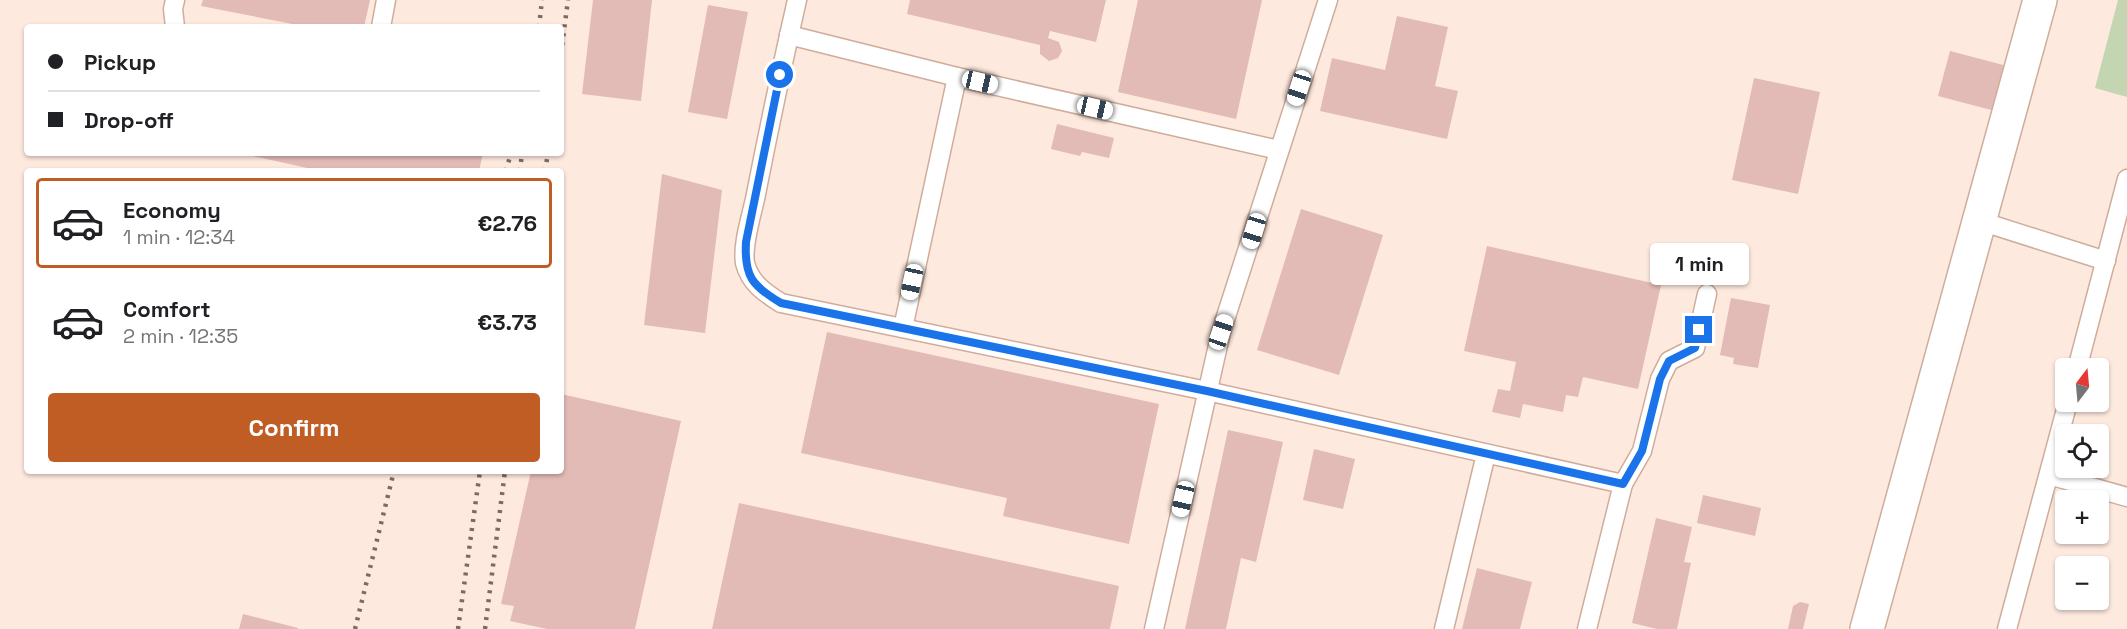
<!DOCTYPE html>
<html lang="en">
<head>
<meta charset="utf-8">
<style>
  :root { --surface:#fff; --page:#f6f6f6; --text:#202124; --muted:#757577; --line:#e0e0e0; --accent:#c05d25 }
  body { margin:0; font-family:"Space Grotesk",sans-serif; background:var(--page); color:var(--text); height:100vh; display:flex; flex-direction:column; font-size:22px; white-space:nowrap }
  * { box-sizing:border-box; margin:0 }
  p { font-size:20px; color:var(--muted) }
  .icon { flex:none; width:33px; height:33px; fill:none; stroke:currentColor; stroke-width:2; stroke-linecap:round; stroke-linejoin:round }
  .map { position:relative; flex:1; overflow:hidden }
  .details { position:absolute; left:24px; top:168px; width:540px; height:306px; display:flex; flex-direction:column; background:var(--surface); border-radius:6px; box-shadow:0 2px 4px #0004 }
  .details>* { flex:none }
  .banner { position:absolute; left:24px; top:24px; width:540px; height:132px; border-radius:6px; box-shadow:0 2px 4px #0004; display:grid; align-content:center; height:132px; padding:0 24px; background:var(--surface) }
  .needle { width:39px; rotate:16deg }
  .controls { position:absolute; left:2055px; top:358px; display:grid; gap:12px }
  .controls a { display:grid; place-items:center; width:54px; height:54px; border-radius:6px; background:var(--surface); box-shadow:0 2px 4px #0004; font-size:30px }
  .end { position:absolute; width:27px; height:27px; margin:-14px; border:8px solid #1a73e8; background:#fff; box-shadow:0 0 0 3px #fff }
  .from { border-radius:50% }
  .bubble { position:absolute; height:42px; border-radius:6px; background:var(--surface); box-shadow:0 2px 4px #0004; font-size:20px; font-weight:600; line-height:42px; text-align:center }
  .car { position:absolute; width:18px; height:36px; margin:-18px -9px; border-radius:8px; box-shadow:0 0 4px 2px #0007; background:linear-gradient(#fff 24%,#345 0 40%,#fff 0 76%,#345 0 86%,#fff 0) }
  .banner b { display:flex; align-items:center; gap:21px; height:57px; font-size:22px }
  .banner b+b { border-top:2px solid var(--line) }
  .banner i { width:15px; height:15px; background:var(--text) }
  ul { padding:10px 0 0; list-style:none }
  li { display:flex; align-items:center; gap:18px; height:90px; margin:0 12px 9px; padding:0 12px; border:3px solid transparent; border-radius:6px }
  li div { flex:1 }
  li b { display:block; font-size:22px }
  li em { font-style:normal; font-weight:600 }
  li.active { border-color:var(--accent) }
  li>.icon { width:54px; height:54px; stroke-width:1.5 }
  .action { display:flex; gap:12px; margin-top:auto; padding:12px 24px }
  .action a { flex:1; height:69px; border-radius:6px; background:var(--accent); color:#fff; font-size:24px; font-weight:600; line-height:69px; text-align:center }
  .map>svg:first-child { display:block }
  .green { fill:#c4d5b2 }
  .building { fill:#e2bbb7 }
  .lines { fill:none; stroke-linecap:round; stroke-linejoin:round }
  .service-casing { stroke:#cead9b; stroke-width:21 }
  .minor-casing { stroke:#cead9b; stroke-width:36 }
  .service { stroke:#fff; stroke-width:18 }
  .minor { stroke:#fff; stroke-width:33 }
  .rail { stroke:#7b6c63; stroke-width:4.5; stroke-dasharray:3 6; stroke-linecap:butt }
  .route { stroke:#1a73e8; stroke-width:8 }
</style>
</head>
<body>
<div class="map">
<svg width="2127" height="629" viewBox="0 0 2127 629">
  <rect width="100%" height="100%" fill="#fee9de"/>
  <polygon class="green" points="2118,0 2127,0 2127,97 2095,88"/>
  <g class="building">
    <polygon points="203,0 370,0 364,27 308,27 201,6"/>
    <polygon points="593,0 652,0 641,101 582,94"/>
    <polygon points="910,0 1106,0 1096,42 1050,31 1048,38 1059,42 1062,51 1058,58 1049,61 1040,54 1040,45 907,14"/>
    <polygon points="1138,0 1262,0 1236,119 1118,92"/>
    <polygon points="708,5 748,12 727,119 688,112"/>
    <polygon points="1397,16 1448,27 1435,86 1458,91 1447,139 1320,111 1332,58 1385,70"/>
    <polygon points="1950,51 2007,66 1995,111 1938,96"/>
    <polygon points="1754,78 1820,92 1798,194 1732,180"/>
    <polygon points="1057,124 1114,138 1109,158 1082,152 1080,156 1051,149"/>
    <polygon points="239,153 483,153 479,171 321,171"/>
    <polygon points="662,174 722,190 705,333 644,325"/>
    <polygon points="1301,209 1383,235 1339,375 1257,350"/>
    <polygon points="1487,246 1661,285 1638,389 1583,377 1578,397 1566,395 1563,412 1523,404 1520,418 1492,412 1498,389 1510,391 1516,362 1464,351"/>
    <polygon points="1731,298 1770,305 1758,368 1733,364 1734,358 1720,355"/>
    <polygon points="827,332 1159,404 1129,544 1003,516 1007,498 801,453"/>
    <polygon points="561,394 681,421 635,629 547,629 510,621 514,606 501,604 531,471 561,471"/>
    <polygon points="1228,430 1283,442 1256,562 1241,558 1226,629 1185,629"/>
    <polygon points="1314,449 1355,459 1343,509 1303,500"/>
    <polygon points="1703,495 1761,508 1755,536 1697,523"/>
    <polygon points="739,503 1119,586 1110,629 712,629"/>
    <polygon points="1656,518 1692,527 1684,562 1691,563 1677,629 1657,629 1632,623"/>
    <polygon points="1477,568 1532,582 1520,629 1462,629"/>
    <polygon points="1800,602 1809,604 1803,629 1788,629 1793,606"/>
    <polygon points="243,614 298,628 298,629 239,629"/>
  </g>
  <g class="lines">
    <g class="service-casing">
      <g id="service">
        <path d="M797,0C782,66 768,133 755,199C751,217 742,246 745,263C750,283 765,293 781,303L1207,391L1623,484L1642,451L1660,379L1669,361L1695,348L1707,294"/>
        <polyline points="175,27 173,9 175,0"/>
        <polyline points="381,27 386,0"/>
        <polyline points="789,35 957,77 1279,150"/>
        <polyline points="1980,221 2106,261"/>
        <polyline points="903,328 957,77"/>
        <polyline points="2077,369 2127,179"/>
        <polyline points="2049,475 2127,497"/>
        <polyline points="1154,629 1221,332 1328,0"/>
        <polyline points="1444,629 1486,454"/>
        <polyline points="1587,629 1623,484"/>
        <polyline points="2007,629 2068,402"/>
      </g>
    </g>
    <g class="minor-casing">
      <polyline id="minor" points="1867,629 2040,0"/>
    </g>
    <use href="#service" class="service"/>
    <use href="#minor" class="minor"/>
    <g class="rail">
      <polyline points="539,27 542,0"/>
      <polyline points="561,54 568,0"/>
      <polyline points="506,171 511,153"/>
      <polyline points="520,171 522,153"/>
      <polyline points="545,171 548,153"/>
      <polyline points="355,629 394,471"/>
      <polyline points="458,629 480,471"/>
      <polyline points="485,629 505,471"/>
    </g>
  </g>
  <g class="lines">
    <path class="route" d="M780,75L746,242C744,276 752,286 781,303L1207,391L1623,484L1642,451L1660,379L1669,361L1695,348L1699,330"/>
  </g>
</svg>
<div class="controls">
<a><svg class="needle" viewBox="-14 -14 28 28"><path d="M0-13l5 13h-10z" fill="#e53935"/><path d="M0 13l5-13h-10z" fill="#757577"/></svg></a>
<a><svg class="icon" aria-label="locate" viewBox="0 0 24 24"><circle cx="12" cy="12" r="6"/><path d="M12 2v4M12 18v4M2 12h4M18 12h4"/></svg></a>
<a>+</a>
<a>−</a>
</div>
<i class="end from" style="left:780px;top:75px"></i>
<i class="end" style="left:1699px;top:330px"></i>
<div class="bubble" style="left:1650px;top:243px;width:99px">1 min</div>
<i class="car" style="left:980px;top:82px;rotate:103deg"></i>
<i class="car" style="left:1299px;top:88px;rotate:198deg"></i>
<i class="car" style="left:1095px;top:108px;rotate:103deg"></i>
<i class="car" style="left:1254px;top:231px;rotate:197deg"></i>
<i class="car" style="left:912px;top:282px;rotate:192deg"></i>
<i class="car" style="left:1221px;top:332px;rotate:19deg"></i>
<i class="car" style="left:1183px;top:499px;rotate:193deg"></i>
<div class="banner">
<b><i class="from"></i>Pickup</b>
<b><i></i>Drop-off</b>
</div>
<section class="details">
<ul>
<li class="active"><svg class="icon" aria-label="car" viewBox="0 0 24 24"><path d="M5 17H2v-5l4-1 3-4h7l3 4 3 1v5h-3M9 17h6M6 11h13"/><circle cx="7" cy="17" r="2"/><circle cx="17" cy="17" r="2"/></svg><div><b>Economy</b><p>1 min · 12:34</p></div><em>€2.76</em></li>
<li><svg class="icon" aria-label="car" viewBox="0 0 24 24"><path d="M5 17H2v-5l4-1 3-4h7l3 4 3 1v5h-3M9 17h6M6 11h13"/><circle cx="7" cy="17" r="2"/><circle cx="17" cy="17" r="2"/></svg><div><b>Comfort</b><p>2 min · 12:35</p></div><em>€3.73</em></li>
</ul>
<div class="action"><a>Confirm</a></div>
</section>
</div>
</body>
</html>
